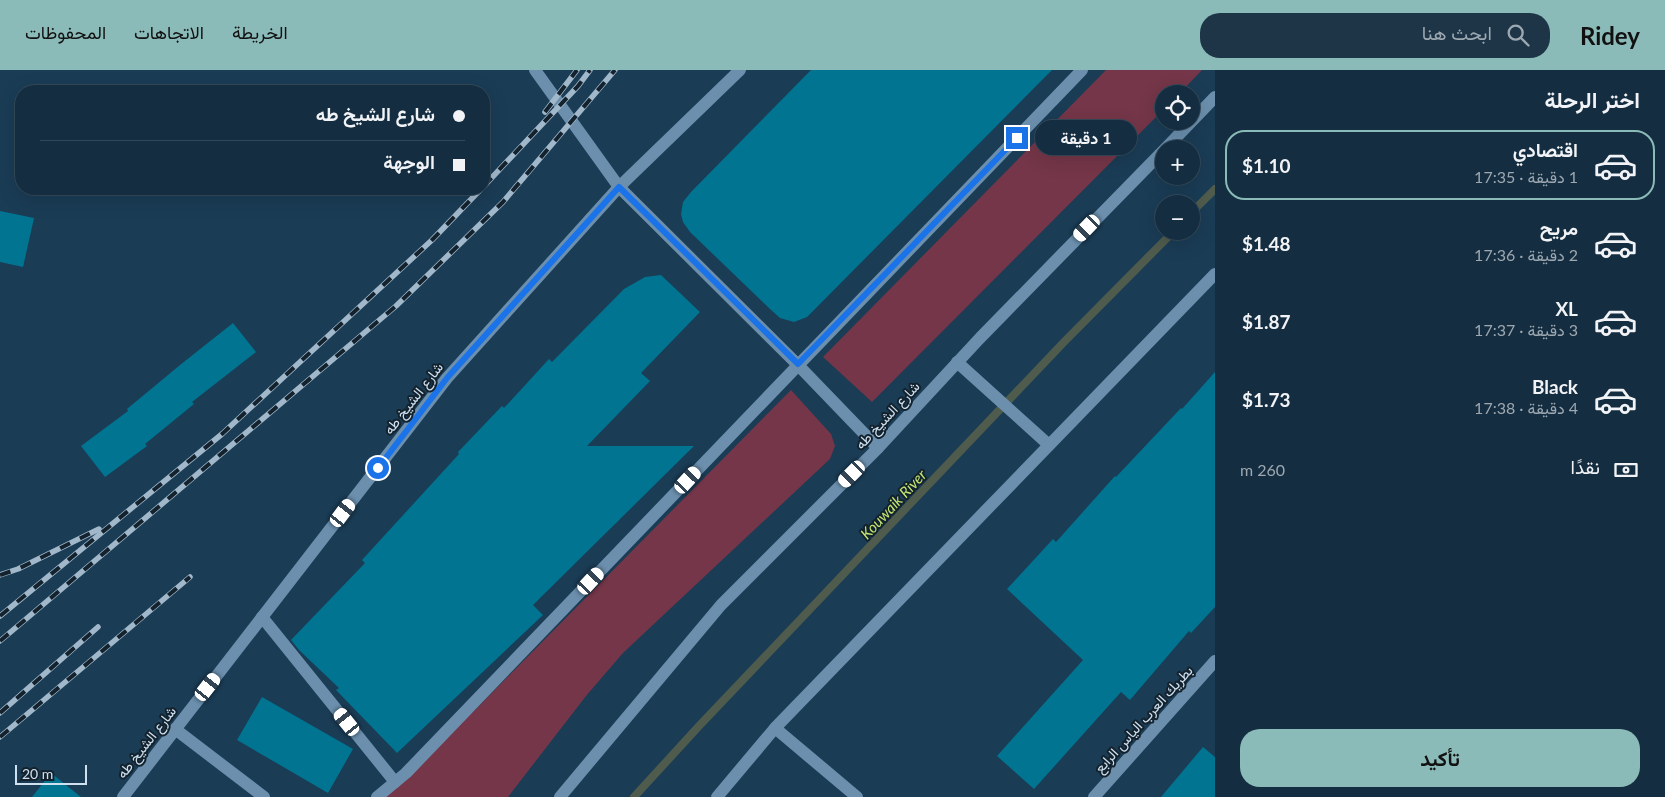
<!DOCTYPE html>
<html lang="ar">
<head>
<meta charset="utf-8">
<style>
  :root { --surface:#142d40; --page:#1d3547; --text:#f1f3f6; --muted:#9da8b1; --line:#334959; --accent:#8bbbb9 }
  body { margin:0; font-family:Lato,Vazirmatn,sans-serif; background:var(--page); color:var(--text); direction:rtl; height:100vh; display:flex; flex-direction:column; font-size:19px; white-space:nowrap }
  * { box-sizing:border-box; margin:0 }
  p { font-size:16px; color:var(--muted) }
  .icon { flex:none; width:28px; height:28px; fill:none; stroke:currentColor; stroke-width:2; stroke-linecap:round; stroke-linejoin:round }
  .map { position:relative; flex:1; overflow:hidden; direction:ltr }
  .sheet { display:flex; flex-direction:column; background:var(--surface); width:450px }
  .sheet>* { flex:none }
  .guide { position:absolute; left:15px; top:15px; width:475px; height:110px; border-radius:20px; box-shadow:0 5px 20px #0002,0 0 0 1px var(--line); direction:rtl; display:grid; align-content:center; height:110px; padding:0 25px; background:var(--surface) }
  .buttons { position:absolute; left:1155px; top:15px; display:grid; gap:10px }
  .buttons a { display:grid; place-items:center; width:45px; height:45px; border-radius:50%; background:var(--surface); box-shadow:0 5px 20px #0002,0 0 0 1px var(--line); font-size:25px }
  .scale { position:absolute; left:15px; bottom:12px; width:72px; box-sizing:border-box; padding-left:5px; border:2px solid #cee1f1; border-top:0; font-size:14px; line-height:18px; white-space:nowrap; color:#cee1f1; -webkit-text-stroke:4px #13222d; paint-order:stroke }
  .end { position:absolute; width:22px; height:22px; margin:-11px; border:6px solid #1a73e8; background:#fff; box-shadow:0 0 0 2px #fff }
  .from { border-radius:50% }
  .bubble { position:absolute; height:35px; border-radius:18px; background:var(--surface); box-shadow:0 5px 20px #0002,0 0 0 1px var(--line); font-size:16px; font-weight:700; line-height:35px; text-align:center; direction:rtl }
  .car { position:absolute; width:15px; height:30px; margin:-15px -8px; border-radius:6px; box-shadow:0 0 4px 1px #0007; background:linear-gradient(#fff 24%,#345 0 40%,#fff 0 76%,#345 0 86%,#fff 0) }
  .guide b { display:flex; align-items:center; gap:18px; height:48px; font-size:19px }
  .guide b+b { border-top:1px solid var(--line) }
  .guide i { width:12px; height:12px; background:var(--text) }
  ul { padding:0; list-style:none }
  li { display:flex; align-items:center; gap:15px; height:70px; margin:0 10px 8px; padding:0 15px; border:2px solid transparent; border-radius:20px }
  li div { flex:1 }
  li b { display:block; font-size:19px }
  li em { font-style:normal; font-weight:700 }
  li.on { border-color:var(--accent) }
  li>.icon { width:45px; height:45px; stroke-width:1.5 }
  h2 { padding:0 25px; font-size:22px; line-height:60px }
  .pay { display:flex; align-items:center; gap:12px; height:55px; padding:0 25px; font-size:19px }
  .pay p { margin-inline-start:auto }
  .button { display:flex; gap:10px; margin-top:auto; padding:10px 25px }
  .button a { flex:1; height:58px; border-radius:20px; background:var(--accent); color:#111; font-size:20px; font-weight:700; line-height:58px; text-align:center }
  header { display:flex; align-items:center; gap:30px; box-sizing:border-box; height:70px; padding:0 25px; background:var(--accent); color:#111 }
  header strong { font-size:24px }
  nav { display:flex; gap:28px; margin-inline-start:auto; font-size:18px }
  .search { width:350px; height:45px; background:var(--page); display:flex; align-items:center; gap:12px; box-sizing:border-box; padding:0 18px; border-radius:20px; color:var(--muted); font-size:19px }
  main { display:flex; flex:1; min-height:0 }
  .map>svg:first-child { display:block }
  .green { fill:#743648 }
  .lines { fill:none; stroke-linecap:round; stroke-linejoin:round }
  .stream { stroke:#4f5b4c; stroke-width:8 }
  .building { fill:#017491 }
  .street { stroke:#6b8fad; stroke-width:12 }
  .secondary { stroke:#6b8fad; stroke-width:12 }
  .rail-casing { stroke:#a1b7ca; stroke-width:5.5 }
  .rail { stroke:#13222d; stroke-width:4; stroke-dasharray:11; stroke-linecap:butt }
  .route { stroke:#1a73e8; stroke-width:6 }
  .labels { text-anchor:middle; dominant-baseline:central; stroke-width:4; stroke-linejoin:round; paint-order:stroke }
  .street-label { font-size:14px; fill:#cee1f1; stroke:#13222d }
  .water-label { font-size:15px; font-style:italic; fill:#c3e771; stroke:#13222d }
</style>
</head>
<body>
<header>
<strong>Ridey</strong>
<div class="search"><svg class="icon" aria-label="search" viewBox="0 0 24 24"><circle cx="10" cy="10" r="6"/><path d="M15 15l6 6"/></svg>ابحث هنا</div>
<nav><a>الخريطة</a><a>الاتجاهات</a><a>المحفوظات</a></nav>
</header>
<main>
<section class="sheet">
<h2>اختر الرحلة</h2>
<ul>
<li class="on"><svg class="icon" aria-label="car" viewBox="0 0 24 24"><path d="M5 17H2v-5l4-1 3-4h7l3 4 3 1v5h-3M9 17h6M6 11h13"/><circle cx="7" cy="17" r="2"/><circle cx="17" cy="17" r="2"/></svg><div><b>اقتصادي</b><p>1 دقيقة · 17:35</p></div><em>$1.10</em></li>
<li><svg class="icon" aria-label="car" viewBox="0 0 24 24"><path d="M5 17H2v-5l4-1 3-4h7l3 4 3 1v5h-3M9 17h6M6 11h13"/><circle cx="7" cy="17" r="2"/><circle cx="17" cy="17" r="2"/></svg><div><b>مريح</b><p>2 دقيقة · 17:36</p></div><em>$1.48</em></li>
<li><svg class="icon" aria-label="car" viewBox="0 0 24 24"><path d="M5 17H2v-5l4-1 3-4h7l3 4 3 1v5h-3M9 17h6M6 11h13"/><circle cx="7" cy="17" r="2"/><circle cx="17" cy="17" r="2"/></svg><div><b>XL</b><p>3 دقيقة · 17:37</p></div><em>$1.87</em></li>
<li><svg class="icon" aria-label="car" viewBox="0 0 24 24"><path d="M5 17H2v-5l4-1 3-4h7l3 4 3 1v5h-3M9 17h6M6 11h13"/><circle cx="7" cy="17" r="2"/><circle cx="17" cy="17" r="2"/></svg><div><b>Black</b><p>4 دقيقة · 17:38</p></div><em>$1.73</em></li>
</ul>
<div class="pay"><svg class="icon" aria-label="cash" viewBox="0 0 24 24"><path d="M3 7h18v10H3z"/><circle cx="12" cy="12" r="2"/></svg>نقدًا<p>260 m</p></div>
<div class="button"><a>تأكيد</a></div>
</section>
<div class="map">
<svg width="1215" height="727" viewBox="0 0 1215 727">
  <rect width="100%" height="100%" fill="#1a3c55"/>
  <g class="green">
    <polygon points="1106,0 1202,0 1179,24 1164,24 1164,39 872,332 823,287"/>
    <polygon points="791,320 831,364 835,376 830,389 623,583 586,626 508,727 379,727 475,640"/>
  </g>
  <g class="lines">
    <g class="stream">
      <polyline points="1191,143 1215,119"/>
      <polyline points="634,727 699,656 1064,272 1174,161"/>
    </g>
  </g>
  <g class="building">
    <polygon points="811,0 1052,0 815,239 807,247 794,252 780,248 770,239 690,162 683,152 681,144 683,132 691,122"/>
    <polygon points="0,141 34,148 23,197 0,192"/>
    <polygon points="661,205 700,242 641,303 650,311 587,376 694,376 533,535 543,545 397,683 336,620 339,618 299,580 291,570 365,493 362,490 459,384 458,382 502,336 504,338 549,289 552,292 624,219 645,207"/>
    <polygon points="233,253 256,282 192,332 194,334 145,374 147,376 105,407 81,376 128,341 127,339 180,295"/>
    <polygon points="1215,302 1215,537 1191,563 1189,561 1130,630 1121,622 1034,719 997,686 1083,590 1007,519 1053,469 1056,472 1115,406 1116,407 1181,338 1182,339"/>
    <polygon points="262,627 353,679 328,723 237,670"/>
    <polygon points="1203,677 1215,687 1215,727 1161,727"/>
    <polygon points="51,703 81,727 32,727"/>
  </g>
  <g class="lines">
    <g class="street">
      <polyline points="262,547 395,712"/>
      <polyline points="775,658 857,727"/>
      <polyline points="175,659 264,727"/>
      <polyline points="123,727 447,308 619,117 740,0"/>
      <polyline points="377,727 406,703 1082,0"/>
      <polyline points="1094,727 1215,591"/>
    </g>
    <g class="secondary">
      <polyline points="535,0 619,117 798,295 878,378"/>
      <polyline points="1165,79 1215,27"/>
      <polyline points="957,292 1049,375"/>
      <polyline points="560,727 721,535 878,378 980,268 1164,80"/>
      <polyline points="717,727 775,658 1215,204"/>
    </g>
    <g class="rail-casing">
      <g id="rail">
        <polyline points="545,42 577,0"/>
        <polyline points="484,116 578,16 590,0"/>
        <polyline points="0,505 18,499 99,459"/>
        <polyline points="0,546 222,364 432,170 481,119"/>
        <polyline points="0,571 396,236 503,132 615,0"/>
        <polyline points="0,643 98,557"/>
        <polyline points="0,667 190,507"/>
      </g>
    </g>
    <use href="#rail" class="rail"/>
  </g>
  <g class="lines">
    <polyline class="route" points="378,398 447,308 619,117 798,294 1017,68"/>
  </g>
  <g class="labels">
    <g class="street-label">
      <text transform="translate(413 328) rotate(-52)">شارع الشيخ طه</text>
      <text transform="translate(887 345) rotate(-47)">شارع الشيخ طه</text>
      <text transform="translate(1143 649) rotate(-48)">بطريك العرب الياس الرابع</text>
      <text transform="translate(146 672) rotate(-52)">شارع الشيخ طه</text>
    </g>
    <g class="water-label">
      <text transform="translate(893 434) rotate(-47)">Kouwaik River</text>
    </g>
  </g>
</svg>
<div class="buttons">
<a><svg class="icon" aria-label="locate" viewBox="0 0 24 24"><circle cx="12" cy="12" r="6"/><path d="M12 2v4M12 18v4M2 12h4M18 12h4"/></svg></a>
<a>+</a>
<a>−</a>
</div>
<div class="scale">20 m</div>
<i class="end from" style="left:378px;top:398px"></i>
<i class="end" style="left:1017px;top:68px"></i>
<div class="bubble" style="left:1035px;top:50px;width:102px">1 دقيقة</div>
<i class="car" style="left:1087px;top:158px;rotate:224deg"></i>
<i class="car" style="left:852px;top:404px;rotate:225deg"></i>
<i class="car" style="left:688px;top:410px;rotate:43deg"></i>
<i class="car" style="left:343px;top:443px;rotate:37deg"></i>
<i class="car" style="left:591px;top:511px;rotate:43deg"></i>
<i class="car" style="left:208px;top:617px;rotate:38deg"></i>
<i class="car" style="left:347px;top:652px;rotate:321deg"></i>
<div class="guide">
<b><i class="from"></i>شارع الشيخ طه</b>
<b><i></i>الوجهة</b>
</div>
</div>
</main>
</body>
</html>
